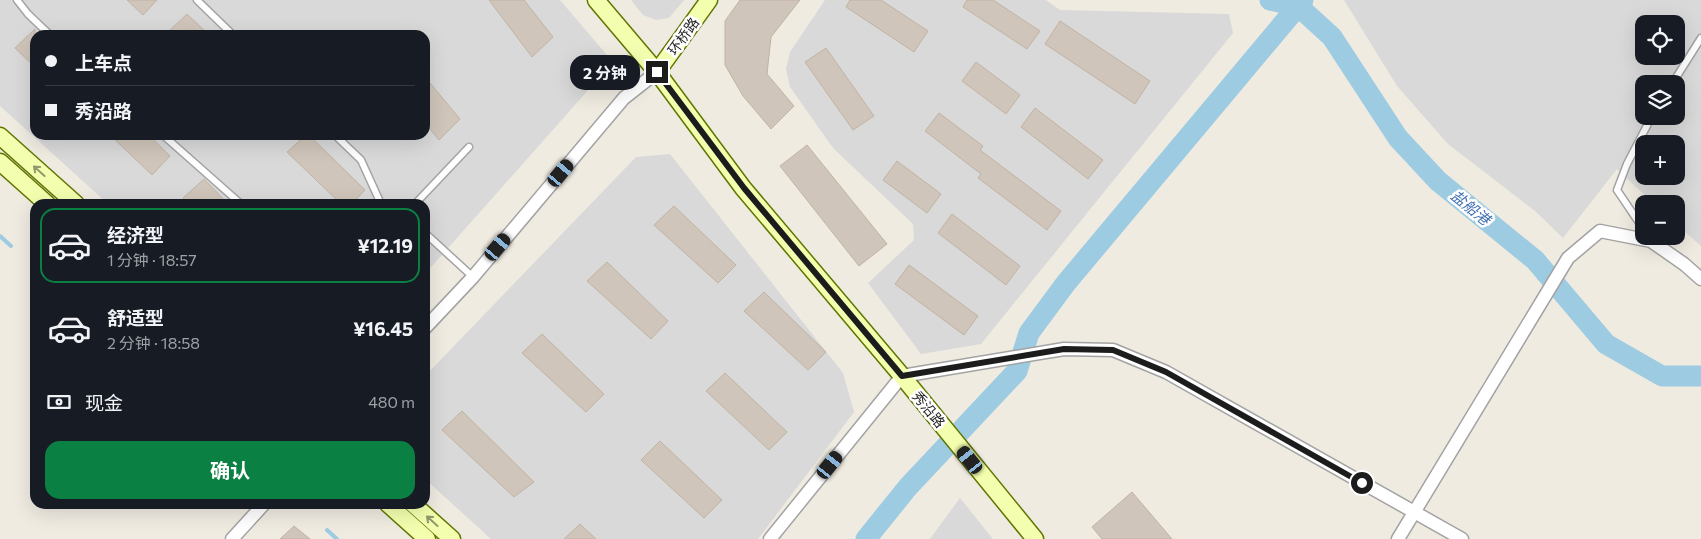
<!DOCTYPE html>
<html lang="zh">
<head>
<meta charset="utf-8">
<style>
  :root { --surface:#171b24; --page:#242831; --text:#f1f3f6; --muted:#9ea1a6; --line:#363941; --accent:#0b8043 }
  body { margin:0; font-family:Commissioner,"Noto Sans SC",sans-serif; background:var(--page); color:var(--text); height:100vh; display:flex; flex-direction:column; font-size:19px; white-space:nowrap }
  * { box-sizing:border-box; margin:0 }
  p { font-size:16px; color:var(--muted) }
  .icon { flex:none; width:28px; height:28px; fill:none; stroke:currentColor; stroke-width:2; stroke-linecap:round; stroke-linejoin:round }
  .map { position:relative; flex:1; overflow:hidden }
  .drawer { position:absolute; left:30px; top:199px; width:400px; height:310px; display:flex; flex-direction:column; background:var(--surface); border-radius:15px; box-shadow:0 5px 20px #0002 }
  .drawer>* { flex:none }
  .hud { position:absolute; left:30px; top:30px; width:400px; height:110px; border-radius:15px; box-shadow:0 5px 20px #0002; display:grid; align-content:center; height:110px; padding:0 15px; background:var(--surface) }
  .controls { position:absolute; left:1635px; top:15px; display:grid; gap:10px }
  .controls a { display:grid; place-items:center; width:50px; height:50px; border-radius:10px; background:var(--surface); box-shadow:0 5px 20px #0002; font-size:25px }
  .end { position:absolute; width:22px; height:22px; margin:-11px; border:6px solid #1c1c1c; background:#fff; box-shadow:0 0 0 2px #fff }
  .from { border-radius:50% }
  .bubble { position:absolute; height:35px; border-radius:15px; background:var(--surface); box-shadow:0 5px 20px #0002; font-size:16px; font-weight:700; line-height:35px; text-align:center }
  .car { position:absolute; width:15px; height:30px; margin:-15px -8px; border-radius:6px; box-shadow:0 0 4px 1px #0007; background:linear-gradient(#222 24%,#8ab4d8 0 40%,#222 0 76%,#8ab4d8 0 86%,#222 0) }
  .hud b { display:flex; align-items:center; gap:18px; height:48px; font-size:19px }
  .hud b+b { border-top:1px solid var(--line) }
  .hud i { width:12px; height:12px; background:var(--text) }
  ul { padding:9px 0 0; list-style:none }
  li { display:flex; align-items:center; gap:15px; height:75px; margin:0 10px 8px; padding:0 5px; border:2px solid transparent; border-radius:15px }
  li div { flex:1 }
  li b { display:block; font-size:19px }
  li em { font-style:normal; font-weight:700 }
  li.current { border-color:var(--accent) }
  li>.icon { width:45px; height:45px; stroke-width:1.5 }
  .pay { display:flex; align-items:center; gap:12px; height:55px; padding:0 15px; font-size:19px }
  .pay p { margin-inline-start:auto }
  .cta { display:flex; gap:10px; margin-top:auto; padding:10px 15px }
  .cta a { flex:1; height:58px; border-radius:15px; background:var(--accent); color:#fff; font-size:20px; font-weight:700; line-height:58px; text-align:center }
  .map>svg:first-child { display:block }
  .residential { fill:#dad9d9; fill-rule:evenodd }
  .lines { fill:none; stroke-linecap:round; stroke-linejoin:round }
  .stream { stroke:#9dcbe1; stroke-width:4 }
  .river { stroke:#9dcbe1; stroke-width:21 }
  .building { fill:#cfc5ba; stroke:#c1b3a2 }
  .lane-casing { stroke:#a3a3a3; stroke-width:9 }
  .street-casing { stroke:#a3a3a3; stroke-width:15 }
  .secondary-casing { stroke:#5f7600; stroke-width:19 }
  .lane { stroke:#fff; stroke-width:6 }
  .street { stroke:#fff; stroke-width:12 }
  .secondary { stroke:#f3ffae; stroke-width:16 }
  .oneway { stroke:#92996c }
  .route { stroke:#1c1c1c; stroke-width:6 }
  .labels { text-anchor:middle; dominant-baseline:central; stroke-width:5; stroke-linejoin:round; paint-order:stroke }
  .street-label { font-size:14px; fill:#1c1c1c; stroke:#fff }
  .water-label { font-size:15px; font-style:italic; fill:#4170b3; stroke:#fff }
</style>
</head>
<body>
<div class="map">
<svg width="1701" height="539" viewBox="0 0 1701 539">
  <rect width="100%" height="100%" fill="#efebe1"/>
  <g class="residential">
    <path d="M0,0H560L613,62L425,274V204H108L0,106ZM35,35H425V135H35Z"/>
    <polygon points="631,0 684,0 669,18 656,20 643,15"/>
    <polygon points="825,0 1046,0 1060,10 1229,14 1233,33 981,344 921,354 868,283 914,240 913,224 833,148 790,87 786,69 790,52"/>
    <path d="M1344,0H1701V246L1676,224V204H1654L1617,169L1563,238L1535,211L1448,144L1397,86ZM1644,24H1676V56H1644ZM1644,84H1676V116H1644ZM1644,144H1676V176H1644Z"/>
    <polygon points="670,154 843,373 854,412 758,539 491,539 425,479 425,376 636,157"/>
    <polygon points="960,498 993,539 930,539"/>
  </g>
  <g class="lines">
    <g class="stream">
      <polyline points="0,236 11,246"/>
      <polyline points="327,530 337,539"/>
    </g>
    <g class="river">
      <polyline points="1270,0 1298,6 1332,37 1398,138 1438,181 1535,260 1606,344 1662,376 1701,376"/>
      <polyline points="866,539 908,487 1017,371 1029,333 1066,283 1303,0"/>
    </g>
  </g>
  <g class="building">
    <polygon points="127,0 157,0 143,15"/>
    <polygon points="489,0 524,0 553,37 532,57"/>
    <polygon points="740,0 800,0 771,37 767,74 794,106 771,129 743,96 725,65 725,21"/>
    <polygon points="850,0 881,0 928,31 914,52 846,7"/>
    <polygon points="967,0 993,0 1040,31 1027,49 963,7"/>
    <polygon points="187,14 209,35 165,35"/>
    <polygon points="1060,21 1150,81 1135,104 1045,44"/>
    <polygon points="35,29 35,67 15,48"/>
    <polygon points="826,48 874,116 853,130 805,62"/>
    <polygon points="976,62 1020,95 1006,114 962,81"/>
    <polygon points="425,77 460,119 439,140 425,123"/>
    <polygon points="1035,108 1103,160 1088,179 1021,127"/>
    <polygon points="939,113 983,146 980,150 1061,211 1047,230 978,178 981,174 925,131"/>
    <polygon points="110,135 149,135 170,156 152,175"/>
    <polygon points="306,135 309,135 365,190 352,204 341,204 287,152"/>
    <polygon points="807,145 887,244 859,266 780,166"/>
    <polygon points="897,161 941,194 927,213 883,180"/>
    <polygon points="204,179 228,204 189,204 183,198"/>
    <polygon points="674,206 736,265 718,283 654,225"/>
    <polygon points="952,214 1020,266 1006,285 938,233"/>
    <polygon points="607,262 668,321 651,339 587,281"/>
    <polygon points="909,265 978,316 964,335 895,284"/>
    <polygon points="764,292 826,352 808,370 744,311"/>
    <polygon points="542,334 604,394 586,412 522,353"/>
    <polygon points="725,373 787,432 769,450 706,391"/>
    <polygon points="462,411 534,482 514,497 442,430"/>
    <polygon points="660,441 722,500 704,518 641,460"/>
    <polygon points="1132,492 1172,539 1102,539 1092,527"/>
    <polygon points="580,524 596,539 564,539"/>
    <polygon points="294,526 310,539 280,539"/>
  </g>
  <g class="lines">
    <g class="lane-casing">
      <g id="lane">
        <polyline points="17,0 28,14 50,35"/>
        <polyline points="197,0 233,35"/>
        <polyline points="1672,84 1701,38"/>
        <polyline points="163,135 241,204"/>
        <polyline points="335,135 361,160 381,204"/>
        <polyline points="415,204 469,147"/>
        <polyline points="1644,230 1617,190 1627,164 1652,116"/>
        <polyline points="425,233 473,277"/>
      </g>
    </g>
    <g class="street-casing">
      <g id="street">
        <polyline points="425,328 473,277 624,98 657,72"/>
        <polyline points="232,539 264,504"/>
        <polyline points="770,539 902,376 1064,349 1113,350 1166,372 1462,539"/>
        <polyline points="1398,539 1568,258 1600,231 1651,241 1684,264 1701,279"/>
      </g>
    </g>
    <g class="secondary-casing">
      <g id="secondary">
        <polyline points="596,0 657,72 743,188 902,376 1035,539"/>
        <polyline points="657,72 709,0"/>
        <polyline points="0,136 76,204"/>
        <polyline points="0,162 47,204"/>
        <polyline points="388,504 427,539"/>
        <polyline points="413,504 452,539"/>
      </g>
    </g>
    <use href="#lane" class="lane"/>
    <use href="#street" class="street"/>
    <use href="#secondary" class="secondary"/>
  </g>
  <defs><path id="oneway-shaft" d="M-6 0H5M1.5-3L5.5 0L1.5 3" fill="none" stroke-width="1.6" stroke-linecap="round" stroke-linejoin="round" transform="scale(1.25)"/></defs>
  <g class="oneway">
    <use href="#oneway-shaft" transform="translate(39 171) rotate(-138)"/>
    <use href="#oneway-shaft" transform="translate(432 521) rotate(-138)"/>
  </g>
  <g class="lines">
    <polyline class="route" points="657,72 744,188 902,376 1064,349 1113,350 1166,372 1362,483"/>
  </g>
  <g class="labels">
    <g class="street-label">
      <text transform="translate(683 36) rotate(-54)">环桥路</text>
      <text transform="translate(929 409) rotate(51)">秀沿路</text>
    </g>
    <g class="water-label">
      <text transform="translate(1471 207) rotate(39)">盐船港</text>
    </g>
  </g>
</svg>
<div class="controls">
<a><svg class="icon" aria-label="locate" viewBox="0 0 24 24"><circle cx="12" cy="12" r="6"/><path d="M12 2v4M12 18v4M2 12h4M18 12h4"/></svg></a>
<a><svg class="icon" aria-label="layers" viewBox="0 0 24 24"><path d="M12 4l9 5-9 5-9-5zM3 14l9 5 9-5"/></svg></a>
<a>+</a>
<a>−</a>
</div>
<i class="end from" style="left:1362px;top:483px"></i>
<i class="end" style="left:657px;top:72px"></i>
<div class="bubble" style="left:570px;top:55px;width:70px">2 分钟</div>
<i class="car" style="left:561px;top:173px;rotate:40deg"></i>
<i class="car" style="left:498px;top:247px;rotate:40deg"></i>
<i class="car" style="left:970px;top:460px;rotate:321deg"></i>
<i class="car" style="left:830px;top:465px;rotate:39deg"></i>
<div class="hud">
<b><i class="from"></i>上车点</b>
<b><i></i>秀沿路</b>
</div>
<section class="drawer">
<ul>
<li class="current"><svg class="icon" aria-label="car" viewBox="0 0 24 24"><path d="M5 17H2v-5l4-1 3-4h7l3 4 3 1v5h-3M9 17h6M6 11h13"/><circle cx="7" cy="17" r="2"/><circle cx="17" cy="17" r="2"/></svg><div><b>经济型</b><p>1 分钟 · 18:57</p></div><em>¥12.19</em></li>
<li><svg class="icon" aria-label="car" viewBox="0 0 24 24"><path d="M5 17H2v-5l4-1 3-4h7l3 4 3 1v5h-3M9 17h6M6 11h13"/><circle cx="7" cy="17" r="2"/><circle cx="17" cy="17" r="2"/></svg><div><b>舒适型</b><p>2 分钟 · 18:58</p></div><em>¥16.45</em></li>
</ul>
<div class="pay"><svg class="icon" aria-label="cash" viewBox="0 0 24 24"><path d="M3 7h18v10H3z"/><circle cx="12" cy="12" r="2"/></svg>现金<p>480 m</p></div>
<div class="cta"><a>确认</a></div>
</section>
</div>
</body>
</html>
